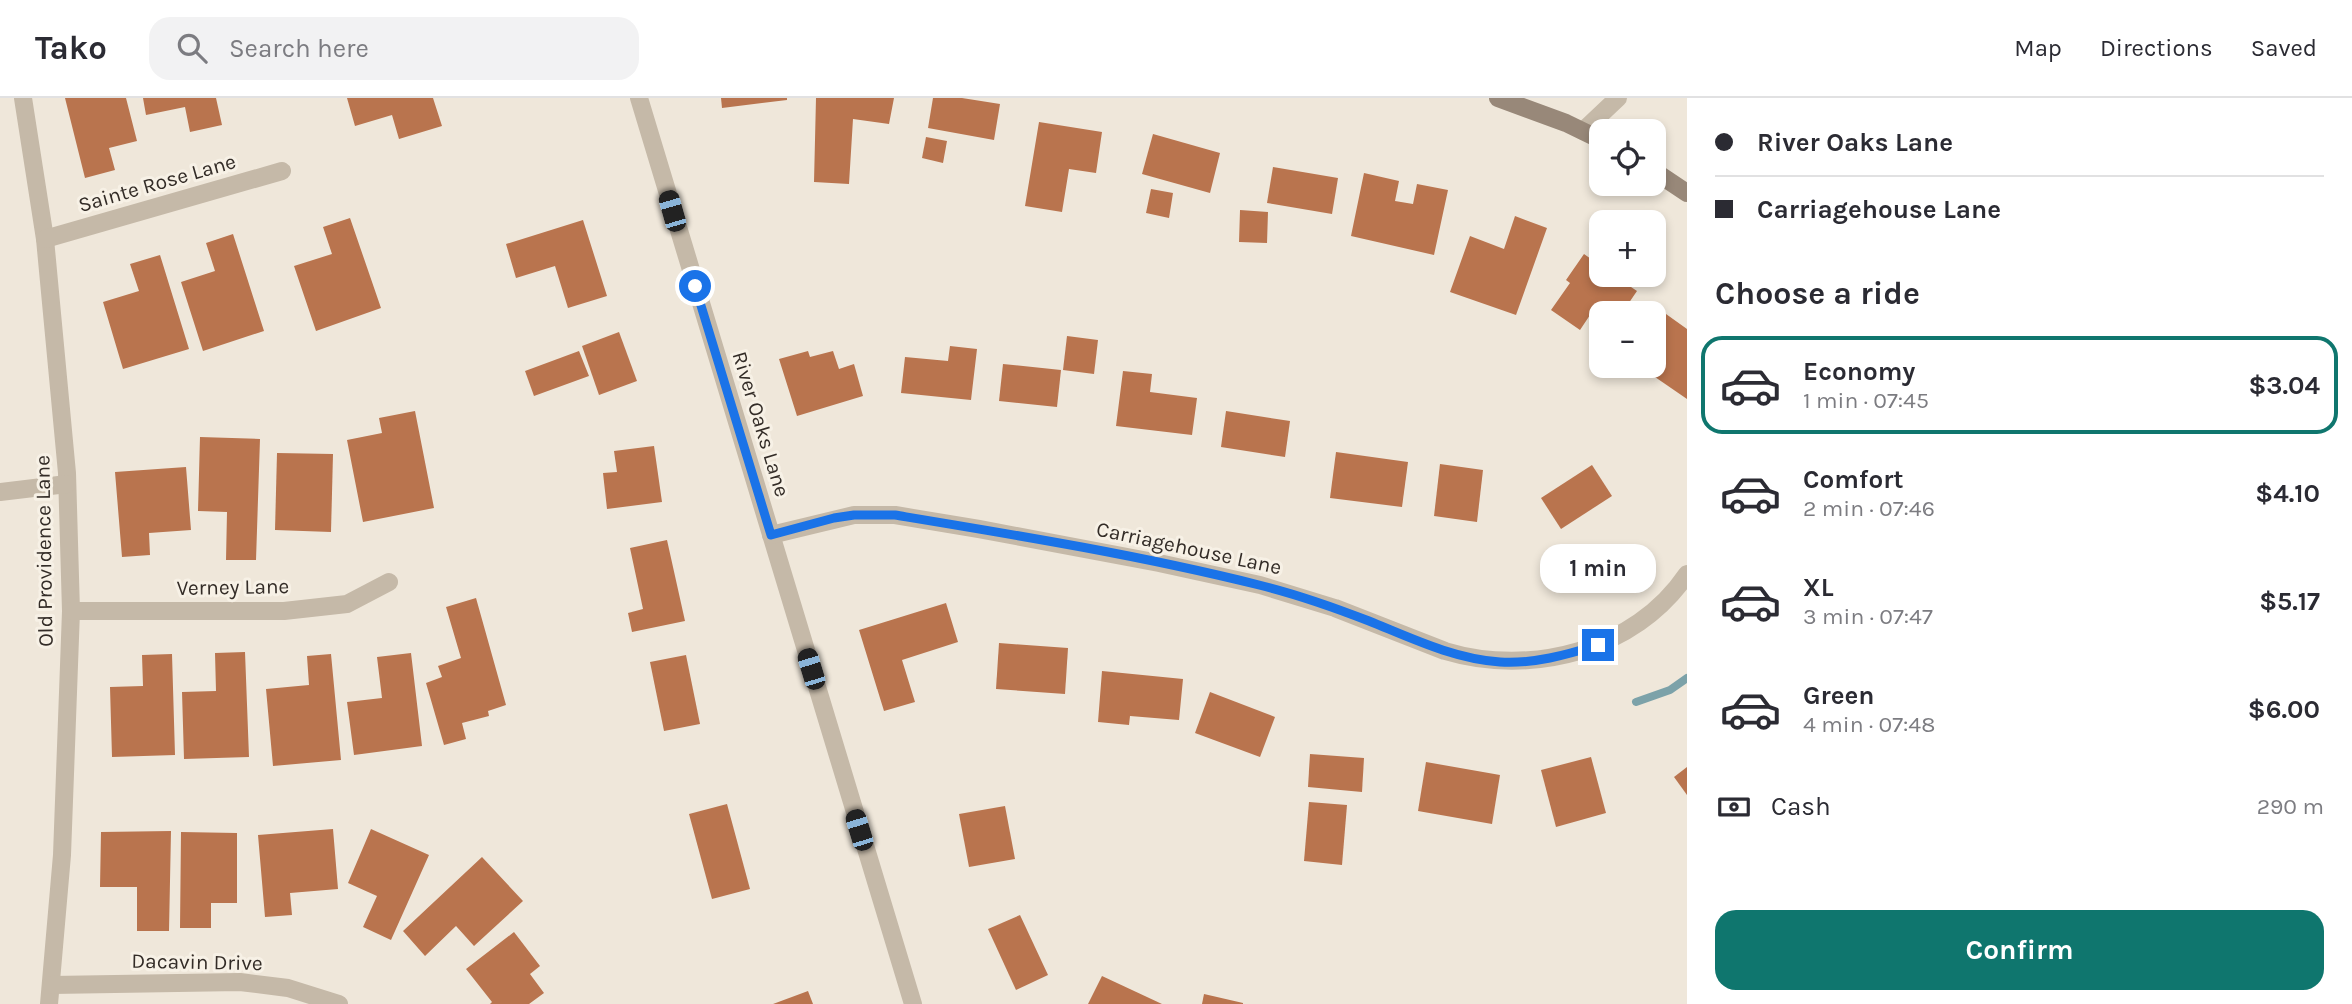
<!DOCTYPE html>
<html lang="en">
<head>
<meta charset="utf-8">
<style>
  :root { --surface:#fff; --page:#f2f2f3; --text:#2b2b33; --muted:#7c7c81; --line:#e1e1e2; --accent:#0f766e }
  body { margin:0; font-family:Karla,sans-serif; background:var(--page); color:var(--text); height:100vh; display:flex; flex-direction:column; font-size:26px; white-space:nowrap }
  * { box-sizing:border-box; margin:0 }
  p { font-size:23px; color:var(--muted) }
  .icon { flex:none; width:38px; height:38px; fill:none; stroke:currentColor; stroke-width:2; stroke-linecap:round; stroke-linejoin:round }
  .map { position:relative; flex:1; overflow:hidden }
  .drawer { display:flex; flex-direction:column; background:var(--surface); width:665px }
  .drawer>* { flex:none }
  .guide { display:grid; align-content:center; height:154px; padding:0 28px; background:var(--surface) }
  .fabs { position:absolute; left:1589px; top:21px; display:grid; gap:14px }
  .fabs a { display:grid; place-items:center; width:77px; height:77px; border-radius:14px; background:var(--surface); box-shadow:0 4px 10px #0003; font-size:35px }
  .end { position:absolute; width:32px; height:32px; margin:-16px; border:9px solid #1a73e8; background:#fff; box-shadow:0 0 0 4px #fff }
  .from { border-radius:50% }
  .bubble { position:absolute; height:49px; border-radius:21px; background:var(--surface); box-shadow:0 4px 10px #0003; font-size:23px; font-weight:700; line-height:49px; text-align:center }
  .car { position:absolute; width:21px; height:42px; margin:-21px -10px; border-radius:9px; box-shadow:0 0 5px 2px #0007; background:linear-gradient(#222 24%,#8ab4d8 0 40%,#222 0 76%,#8ab4d8 0 86%,#222 0) }
  .guide b { display:flex; align-items:center; gap:24px; height:66px; font-size:26px }
  .guide b+b { border-top:2px solid var(--line) }
  .guide i { width:18px; height:18px; background:var(--text) }
  ul { padding:0; list-style:none }
  li { display:flex; align-items:center; gap:21px; height:98px; margin:0 14px 10px; padding:0 14px; border:4px solid transparent; border-radius:21px }
  li div { flex:1 }
  li b { display:block; font-size:26px }
  li em { font-style:normal; font-weight:700 }
  li.selected { border-color:var(--accent) }
  li>.icon { width:63px; height:63px; stroke-width:1.5 }
  h2 { padding:0 28px; font-size:32px; line-height:84px }
  .pay { display:flex; align-items:center; gap:18px; height:77px; padding:0 28px; font-size:26px }
  .pay p { margin-inline-start:auto }
  .primary-button { display:flex; gap:14px; margin-top:auto; padding:14px 28px }
  .primary-button a { flex:1; height:80px; border-radius:21px; background:var(--accent); color:#fff; font-size:28px; font-weight:700; line-height:80px; text-align:center }
  header { display:flex; align-items:center; gap:42px; box-sizing:border-box; height:98px; padding:0 35px; background:var(--surface); border-bottom:2px solid var(--line) }
  header strong { font-size:33px }
  nav { display:flex; gap:38px; margin-inline-start:auto; font-size:24px }
  .search { width:490px; height:63px; background:var(--page); display:flex; align-items:center; gap:18px; box-sizing:border-box; padding:0 24px; border-radius:21px; color:var(--muted); font-size:26px }
  main { display:flex; flex:1; min-height:0 }
  .map>svg:first-child { display:block }
  .lines { fill:none; stroke-linecap:round; stroke-linejoin:round }
  .stream { stroke:#7ca2a9; stroke-width:8 }
  .building { fill:#b9744e }
  .street { stroke:#c5b9a8; stroke-width:18 }
  .secondary { stroke:#988879; stroke-width:18 }
  .route { stroke:#1a73e8; stroke-width:9 }
  .labels { text-anchor:middle; dominant-baseline:central; stroke-width:6; stroke-linejoin:round; paint-order:stroke }
  .street-label { font-size:21px; fill:#332c27; stroke:#f7f1e6 }
</style>
</head>
<body>
<header>
<strong>Tako</strong>
<div class="search"><svg class="icon" aria-label="search" viewBox="0 0 24 24"><circle cx="10" cy="10" r="6"/><path d="M15 15l6 6"/></svg>Search here</div>
<nav><a>Map</a><a>Directions</a><a>Saved</a></nav>
</header>
<main>
<div class="map">
<svg width="1687" height="906" viewBox="0 0 1687 906">
  <rect width="100%" height="100%" fill="#efe7da"/>
  <g class="lines">
    <polyline class="stream" points="1636,604 1670,592 1687,580"/>
  </g>
  <g class="building">
    <polygon points="65,0 126,0 137,43 109,50 115,72 85,80"/>
    <polygon points="143,0 216,0 222,27 190,34 185,9 146,17"/>
    <polygon points="347,0 433,0 442,28 399,41 392,17 355,28"/>
    <polygon points="721,0 787,0 787,2 722,10"/>
    <polygon points="816,0 894,0 889,26 853,21 849,86 814,84"/>
    <polygon points="933,0 962,0 1000,6 994,42 928,30"/>
    <polygon points="1039,24 1102,34 1096,75 1069,71 1062,114 1025,108"/>
    <polygon points="1153,36 1220,55 1210,95 1142,76"/>
    <polygon points="926,39 947,43 943,65 922,60"/>
    <polygon points="1273,69 1338,80 1332,116 1267,105"/>
    <polygon points="1364,75 1399,83 1395,103 1413,106 1417,86 1448,92 1434,157 1351,138"/>
    <polygon points="1151,91 1173,95 1169,120 1146,115"/>
    <polygon points="1240,112 1268,114 1267,145 1239,144"/>
    <polygon points="1515,118 1547,130 1516,217 1450,194 1470,138 1504,151"/>
    <polygon points="350,120 381,210 316,233 294,168 332,156 323,129"/>
    <polygon points="583,122 607,198 568,210 555,168 516,180 506,146"/>
    <polygon points="233,136 264,233 203,253 181,184 215,173 206,145"/>
    <polygon points="1584,156 1601,168 1601,177 1613,177 1637,193 1622,215 1601,216 1594,211 1580,232 1551,212 1570,185 1566,182"/>
    <polygon points="160,157 189,251 123,271 103,204 139,193 130,166"/>
    <polygon points="1666,216 1687,231 1687,301 1639,268 1654,268 1654,234"/>
    <polygon points="619,234 637,283 599,297 582,248"/>
    <polygon points="1067,238 1098,242 1094,276 1063,272"/>
    <polygon points="950,248 977,251 971,302 901,295 905,259 948,263"/>
    <polygon points="579,253 589,278 534,298 525,273"/>
    <polygon points="808,253 810,259 833,253 839,271 854,266 863,298 797,318 779,261"/>
    <polygon points="1003,266 1061,272 1057,309 999,303"/>
    <polygon points="1123,273 1152,276 1150,294 1197,300 1192,337 1116,328"/>
    <polygon points="415,313 434,410 363,424 347,342 382,335 379,320"/>
    <polygon points="1226,313 1290,323 1285,359 1221,349"/>
    <polygon points="200,339 260,341 256,462 226,462 227,414 198,413"/>
    <polygon points="654,348 662,404 607,411 603,375 617,374 614,353"/>
    <polygon points="1336,354 1408,364 1402,409 1330,400"/>
    <polygon points="277,355 333,356 331,434 275,432"/>
    <polygon points="1440,366 1483,372 1477,424 1434,418"/>
    <polygon points="1592,367 1612,398 1561,431 1541,400"/>
    <polygon points="186,369 191,432 149,435 150,457 122,459 115,374"/>
    <polygon points="667,442 685,523 632,534 628,515 643,511 630,450"/>
    <polygon points="476,500 506,607 488,613 489,618 462,625 466,641 444,647 426,585 442,579 438,568 461,560 446,509"/>
    <polygon points="946,505 958,544 902,562 915,604 884,613 859,532"/>
    <polygon points="999,545 1068,550 1065,596 996,591"/>
    <polygon points="245,554 249,659 184,661 182,594 216,593 215,555"/>
    <polygon points="411,555 422,648 354,657 347,604 382,600 377,559"/>
    <polygon points="172,556 175,657 112,659 110,589 143,588 142,557"/>
    <polygon points="331,556 341,662 273,668 266,591 309,587 307,558"/>
    <polygon points="686,557 700,626 664,633 650,564"/>
    <polygon points="1102,573 1183,581 1179,622 1130,618 1129,627 1098,624"/>
    <polygon points="1210,594 1275,619 1260,659 1195,635"/>
    <polygon points="1310,656 1364,660 1362,694 1308,689"/>
    <polygon points="1591,659 1606,715 1556,729 1541,672"/>
    <polygon points="1426,664 1500,677 1492,726 1418,713"/>
    <polygon points="1687,669 1687,697 1674,679"/>
    <polygon points="1309,704 1347,707 1342,767 1304,763"/>
    <polygon points="727,706 750,791 712,801 689,716"/>
    <polygon points="1005,708 1015,761 969,769 959,716"/>
    <polygon points="333,731 338,791 290,795 292,817 265,819 258,737"/>
    <polygon points="371,731 429,757 391,842 363,829 377,798 348,785"/>
    <polygon points="171,733 169,833 137,833 137,789 100,789 101,734"/>
    <polygon points="181,734 237,735 237,805 211,805 211,830 180,830"/>
    <polygon points="482,759 523,803 474,848 456,828 425,858 403,833"/>
    <polygon points="1020,817 1048,877 1016,892 988,831"/>
    <polygon points="514,834 540,868 530,876 544,895 529,906 490,906 492,904 466,871"/>
    <polygon points="1102,878 1162,906 1088,906"/>
    <polygon points="808,893 813,906 773,906"/>
    <polygon points="1204,896 1243,905 1243,906 1202,906"/>
  </g>
  <g class="lines">
    <g class="street">
      <polyline points="23,0 45,141 67,375 71,513 62,757 49,906"/>
      <polyline points="639,0 913,906"/>
      <polyline points="1583,33 1618,0"/>
      <polyline points="45,141 282,73"/>
      <polyline points="0,394 67,386"/>
      <path d="M771,437L854,417H895L979,431L1159,465L1260,487L1335,510L1445,553C1531,579 1635,553 1687,476"/>
      <polyline points="71,513 284,513 347,506 389,484"/>
      <polyline points="52,887 240,884 288,890 339,906"/>
    </g>
    <g class="secondary">
      <polyline points="1498,0 1566,25 1601,42"/>
      <polyline points="1654,73 1687,95"/>
    </g>
  </g>
  <g class="lines">
    <path class="route" d="M695,188L771,437L834,420L854,417H895C1016,437 1139,457 1259,487C1296,496 1333,509 1369,523C1411,540 1454,561 1500,564C1534,566 1566,557 1598,547"/>
  </g>
  <g class="labels">
    <g class="street-label">
      <text transform="translate(157 85) rotate(-16)">Sainte Rose Lane</text>
      <text transform="translate(761 326) rotate(73)">River Oaks Lane</text>
      <text transform="translate(1189 450) rotate(12)">Carriagehouse Lane</text>
      <text transform="translate(44 453) rotate(-91)">Old Providence Lane</text>
      <text transform="translate(233 489) rotate(-1)">Verney Lane</text>
      <text transform="translate(197 864) rotate(1)">Dacavin Drive</text>
    </g>
  </g>
</svg>
<div class="fabs">
<a><svg class="icon" aria-label="locate" viewBox="0 0 24 24"><circle cx="12" cy="12" r="6"/><path d="M12 2v4M12 18v4M2 12h4M18 12h4"/></svg></a>
<a>+</a>
<a>−</a>
</div>
<i class="end from" style="left:695px;top:188px"></i>
<i class="end" style="left:1598px;top:547px"></i>
<div class="bubble" style="left:1540px;top:446px;width:116px">1 min</div>
<i class="car" style="left:672px;top:113px;rotate:344deg"></i>
<i class="car" style="left:811px;top:571px;rotate:343deg"></i>
<i class="car" style="left:859px;top:732px;rotate:343deg"></i>
</div>
<section class="drawer">
<div class="guide">
<b><i class="from"></i>River Oaks Lane</b>
<b><i></i>Carriagehouse Lane</b>
</div>
<h2>Choose a ride</h2>
<ul>
<li class="selected"><svg class="icon" aria-label="car" viewBox="0 0 24 24"><path d="M5 17H2v-5l4-1 3-4h7l3 4 3 1v5h-3M9 17h6M6 11h13"/><circle cx="7" cy="17" r="2"/><circle cx="17" cy="17" r="2"/></svg><div><b>Economy</b><p>1 min · 07:45</p></div><em>$3.04</em></li>
<li><svg class="icon" aria-label="car" viewBox="0 0 24 24"><path d="M5 17H2v-5l4-1 3-4h7l3 4 3 1v5h-3M9 17h6M6 11h13"/><circle cx="7" cy="17" r="2"/><circle cx="17" cy="17" r="2"/></svg><div><b>Comfort</b><p>2 min · 07:46</p></div><em>$4.10</em></li>
<li><svg class="icon" aria-label="car" viewBox="0 0 24 24"><path d="M5 17H2v-5l4-1 3-4h7l3 4 3 1v5h-3M9 17h6M6 11h13"/><circle cx="7" cy="17" r="2"/><circle cx="17" cy="17" r="2"/></svg><div><b>XL</b><p>3 min · 07:47</p></div><em>$5.17</em></li>
<li><svg class="icon" aria-label="car" viewBox="0 0 24 24"><path d="M5 17H2v-5l4-1 3-4h7l3 4 3 1v5h-3M9 17h6M6 11h13"/><circle cx="7" cy="17" r="2"/><circle cx="17" cy="17" r="2"/></svg><div><b>Green</b><p>4 min · 07:48</p></div><em>$6.00</em></li>
</ul>
<div class="pay"><svg class="icon" aria-label="cash" viewBox="0 0 24 24"><path d="M3 7h18v10H3z"/><circle cx="12" cy="12" r="2"/></svg>Cash<p>290 m</p></div>
<div class="primary-button"><a>Confirm</a></div>
</section>
</main>
</body>
</html>
